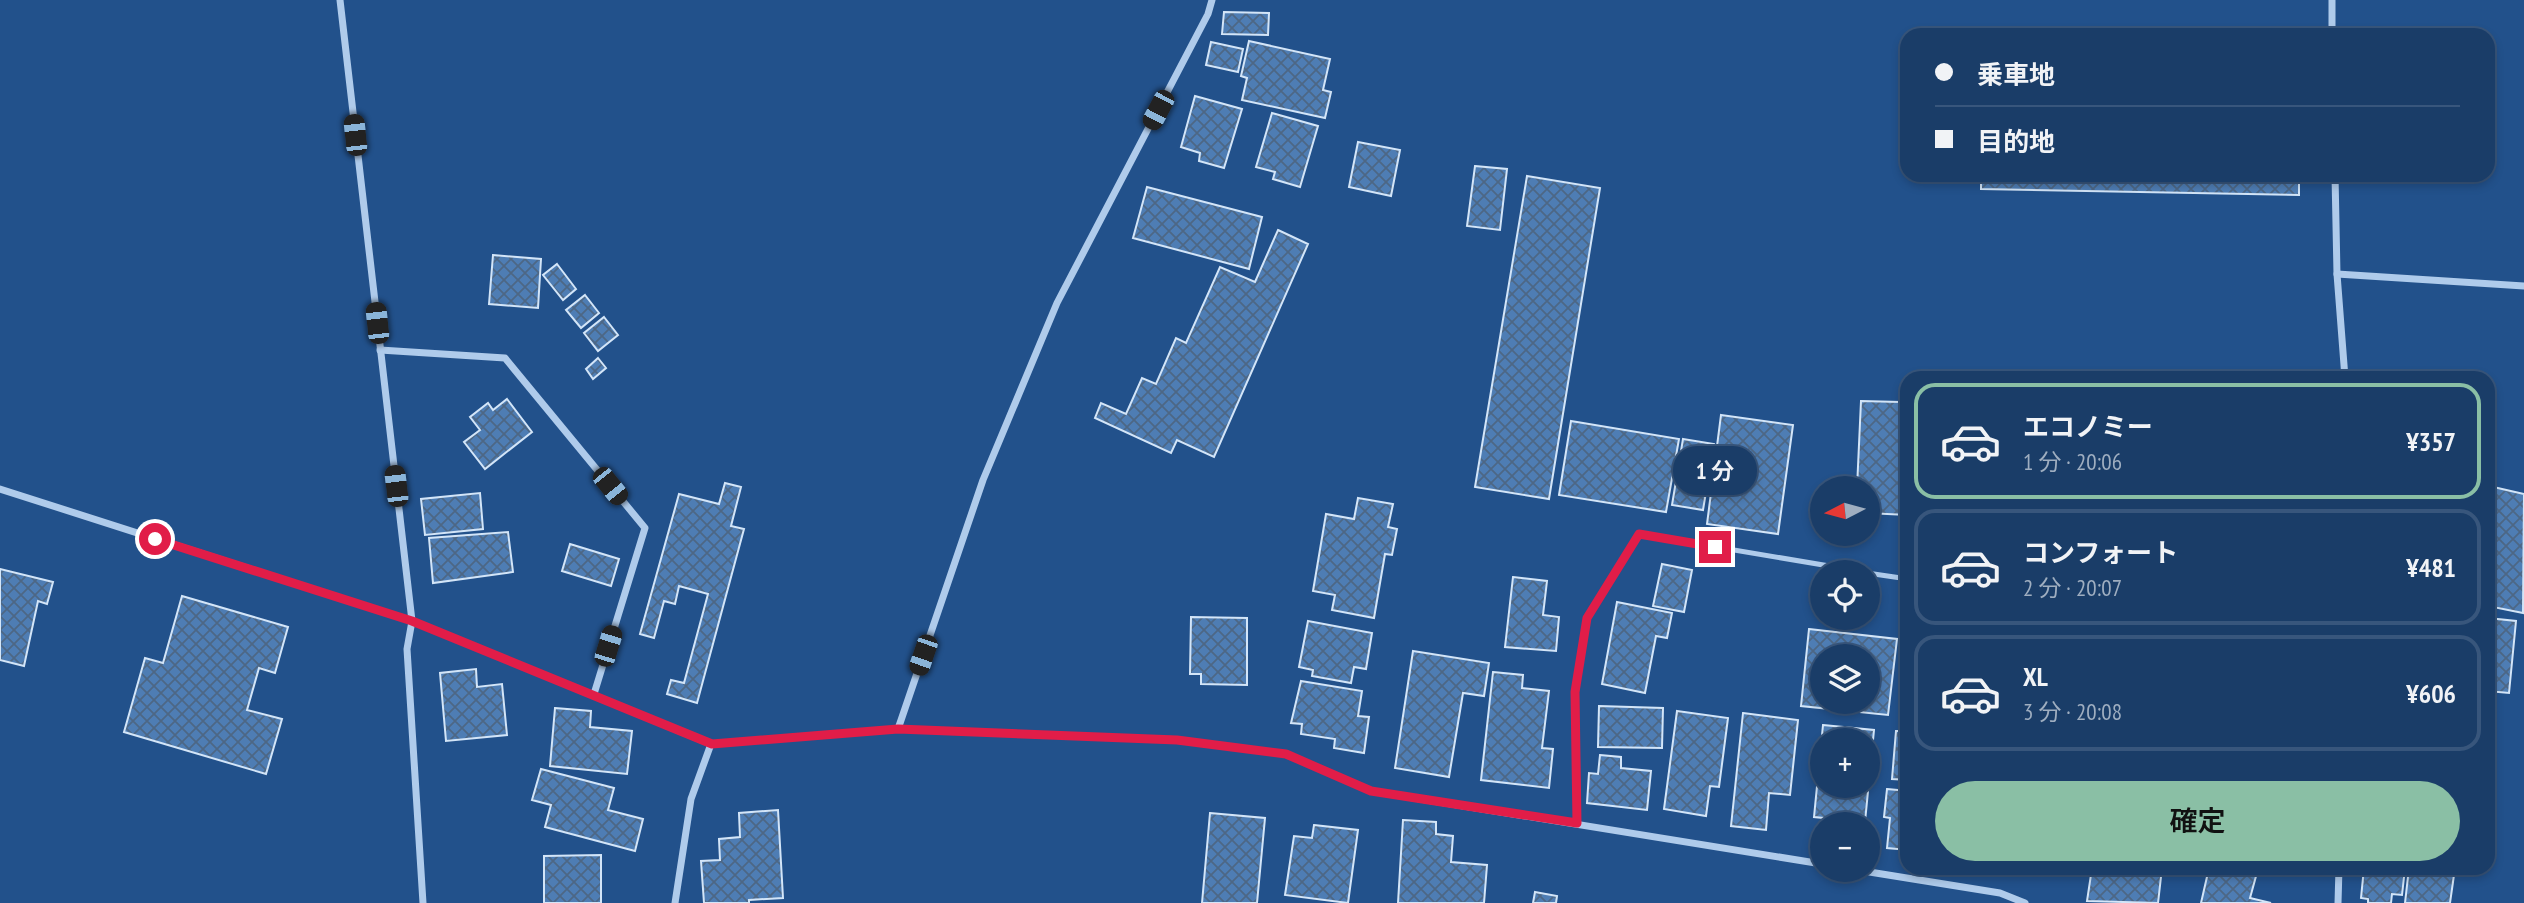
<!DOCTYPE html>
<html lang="ja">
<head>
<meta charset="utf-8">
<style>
  :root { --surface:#1a3d68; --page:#274871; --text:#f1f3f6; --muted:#9faec0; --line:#38567c; --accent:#8abfa5 }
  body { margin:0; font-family:"PT Sans Narrow","Noto Sans JP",sans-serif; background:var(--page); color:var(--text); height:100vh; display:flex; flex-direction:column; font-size:26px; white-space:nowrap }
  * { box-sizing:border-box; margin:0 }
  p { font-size:23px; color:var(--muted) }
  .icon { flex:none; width:38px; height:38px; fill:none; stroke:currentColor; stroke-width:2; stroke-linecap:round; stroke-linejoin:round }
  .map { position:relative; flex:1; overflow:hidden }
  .panel { position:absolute; left:1900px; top:371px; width:595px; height:504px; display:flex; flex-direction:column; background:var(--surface); border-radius:21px; box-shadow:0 4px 10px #0003,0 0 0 2px var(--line) }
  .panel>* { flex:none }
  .banner { position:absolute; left:1900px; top:28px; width:595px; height:154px; border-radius:21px; box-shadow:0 4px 10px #0003,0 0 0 2px var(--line); display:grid; align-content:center; height:154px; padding:0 35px; background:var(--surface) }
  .needle { width:46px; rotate:264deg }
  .tools { position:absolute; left:1810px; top:476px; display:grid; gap:14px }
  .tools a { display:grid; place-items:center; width:70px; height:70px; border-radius:50%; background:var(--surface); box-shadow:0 4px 10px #0003,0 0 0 2px var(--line); font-size:35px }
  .end { position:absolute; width:32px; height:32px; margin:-16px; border:9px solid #e11d48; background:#fff; box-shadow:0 0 0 4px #fff }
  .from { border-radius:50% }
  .bubble { position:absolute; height:49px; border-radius:24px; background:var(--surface); box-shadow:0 4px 10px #0003,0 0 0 2px var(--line); font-size:23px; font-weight:600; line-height:49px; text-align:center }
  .car { position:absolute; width:21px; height:42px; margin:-21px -10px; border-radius:9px; box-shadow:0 0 5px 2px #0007; background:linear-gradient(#222 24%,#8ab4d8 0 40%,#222 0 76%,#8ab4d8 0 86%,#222 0) }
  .banner b { display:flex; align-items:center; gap:24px; height:66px; font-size:26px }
  .banner b+b { border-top:2px solid var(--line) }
  .banner i { width:18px; height:18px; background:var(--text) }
  ul { padding:12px 0 0; list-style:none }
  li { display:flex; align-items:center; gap:21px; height:116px; margin:0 14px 10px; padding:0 21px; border:4px solid var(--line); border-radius:21px }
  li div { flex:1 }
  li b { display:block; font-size:26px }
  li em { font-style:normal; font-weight:600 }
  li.selected { border-color:var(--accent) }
  li>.icon { width:63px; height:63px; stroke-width:1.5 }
  .primary-button { display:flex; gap:14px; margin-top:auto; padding:14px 35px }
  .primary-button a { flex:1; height:80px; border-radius:42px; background:var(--accent); color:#111; font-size:28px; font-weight:600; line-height:80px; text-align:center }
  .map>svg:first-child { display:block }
  .building { fill:url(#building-cross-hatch); stroke:#d3e5f8; stroke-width:2; fill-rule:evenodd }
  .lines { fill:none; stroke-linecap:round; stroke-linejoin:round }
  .lane { stroke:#afcbeb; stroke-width:5 }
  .street { stroke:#afcbeb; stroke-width:7 }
  .route { stroke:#e11d48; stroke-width:9 }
</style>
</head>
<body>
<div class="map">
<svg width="2524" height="903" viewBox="0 0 2524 903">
  <defs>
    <pattern id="building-cross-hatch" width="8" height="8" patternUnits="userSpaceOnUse" patternTransform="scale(1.75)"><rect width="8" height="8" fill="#4e7db4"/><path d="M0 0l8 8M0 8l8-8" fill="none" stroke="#4d6785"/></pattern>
  </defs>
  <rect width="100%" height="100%" fill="#22518b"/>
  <g class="building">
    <polygon points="1224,12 1269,13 1268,35 1222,34"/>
    <polygon points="1249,41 1330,59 1323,90 1331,92 1325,118 1242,100 1247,78 1241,76"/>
    <polygon points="1211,42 1243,49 1238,72 1206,65"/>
    <polygon points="1195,96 1242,109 1224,168 1199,161 1200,153 1181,147"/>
    <polygon points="1272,113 1318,126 1300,187 1273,179 1275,172 1256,167"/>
    <polygon points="1358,142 1400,150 1391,196 1349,187"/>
    <polygon points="1475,166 1507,169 1500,230 1467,226"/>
    <polygon points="1981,175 2299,175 2299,195 1981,189"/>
    <polygon points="1527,176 1600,188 1549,499 1475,487"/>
    <polygon points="1147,187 1262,217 1249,269 1133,238"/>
    <polygon points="1278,230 1308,244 1214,457 1177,440 1171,453 1095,418 1101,403 1126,414 1142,378 1156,384 1176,338 1186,343 1220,267 1255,282"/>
    <polygon points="493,255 541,259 538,308 489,304"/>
    <polygon points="557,264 576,289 563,300 543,275"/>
    <polygon points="585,295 599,313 581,328 566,310"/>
    <polygon points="604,317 618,335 598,351 584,333"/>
    <polygon points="598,358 606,368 593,379 586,369"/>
    <polygon points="507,399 532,432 485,469 464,442 480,430 470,417 488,403 493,410"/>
    <polygon points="1861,401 1900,402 1899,430 1908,430 1907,515 1867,513 1867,488 1857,488"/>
    <polygon points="1721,415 1793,425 1778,534 1707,524"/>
    <polygon points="1571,421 1679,439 1666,512 1559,495"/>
    <polygon points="1683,439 1714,444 1703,510 1672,505"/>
    <polygon points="725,483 741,487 731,526 744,529 697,703 667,694 671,680 684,683 708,594 679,586 675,604 664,601 654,638 640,634 679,494 719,504"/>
    <polygon points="2489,486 2524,494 2523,613 2488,606"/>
    <polygon points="480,493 483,529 425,535 421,499"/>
    <polygon points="1358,498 1393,504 1388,527 1397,529 1392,555 1385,554 1374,618 1332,610 1335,595 1313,591 1326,514 1354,519"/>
    <polygon points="508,532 513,572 433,583 429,538"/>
    <polygon points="570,544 619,559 611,586 562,571"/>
    <polygon points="1662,564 1692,570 1684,612 1653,606"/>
    <polygon points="0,569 53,582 47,604 38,601 24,666 0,660"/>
    <polygon points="1513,577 1547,581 1543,615 1559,617 1556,651 1505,647"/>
    <polygon points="182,596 288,627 275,673 259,668 247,710 282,719 266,774 124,732 145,658 163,663"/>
    <polygon points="1617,602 1672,613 1667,638 1656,636 1645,693 1602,684"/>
    <polygon points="1191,617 1247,618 1247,685 1201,684 1201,674 1190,674"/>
    <polygon points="2488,618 2516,621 2509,693 2488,691"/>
    <polygon points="1308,621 1372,633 1366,669 1354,667 1351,683 1312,676 1313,670 1299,667"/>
    <path d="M1809,629L1897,639L1888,715L1801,706ZM1822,656H1867V702H1822Z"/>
    <polygon points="1413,651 1489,663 1484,696 1463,693 1449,777 1395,768"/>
    <polygon points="476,669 477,687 502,684 507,735 446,741 440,673"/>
    <polygon points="1493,672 1523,675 1522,688 1549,691 1542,748 1553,749 1549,788 1481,780"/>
    <polygon points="1301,681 1362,691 1358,716 1369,717 1364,753 1334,748 1335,739 1301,734 1302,724 1291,723"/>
    <polygon points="1599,706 1663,708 1662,748 1598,747"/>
    <polygon points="555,708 591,711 590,727 632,731 627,774 550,766"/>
    <polygon points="1677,711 1728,718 1719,787 1710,786 1706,816 1664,809"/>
    <polygon points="1743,713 1798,720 1790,795 1769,793 1766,830 1731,826"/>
    <path d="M1823,725L1874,730L1865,822L1814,817ZM1822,740H1867V786H1822Z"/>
    <polygon points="1896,731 1908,731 1908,780 1892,779"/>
    <polygon points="1600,755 1621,757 1621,768 1651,771 1647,810 1587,803 1589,773 1598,774"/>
    <polygon points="541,769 614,788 608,810 643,819 635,851 545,827 551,805 532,800"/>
    <polygon points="1887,789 1908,791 1908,850 1887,848 1890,818 1884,817"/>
    <polygon points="778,810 783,898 749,900 749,903 704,903 701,861 720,860 719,839 740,837 739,813"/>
    <polygon points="1210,813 1265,818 1257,903 1202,903"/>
    <polygon points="1403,820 1436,822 1436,834 1453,836 1451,862 1487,865 1484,903 1398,903"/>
    <polygon points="1314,825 1358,830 1348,903 1285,895 1294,836 1312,838"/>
    <polygon points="601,855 601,903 544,903 544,856"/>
    <polygon points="2092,868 2162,868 2158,903 2087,901"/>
    <polygon points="2209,868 2258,869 2250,898 2271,903 2201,903"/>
    <polygon points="2364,868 2405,868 2402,895 2392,894 2391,903 2368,903 2368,899 2361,898"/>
    <polygon points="2409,868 2455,868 2450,903 2405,903"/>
    <polygon points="1535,892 1557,896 1556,903 1533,903"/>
  </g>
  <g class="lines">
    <g class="lane">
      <polyline points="1867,573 1908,579"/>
      <polyline points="1577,823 1575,692 1587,618 1639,534 1865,572"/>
    </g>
    <g class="street">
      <polyline points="340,0 412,621 407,649 423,903"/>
      <polyline points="2332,0 2332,35"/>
      <polyline points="2335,175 2337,274 2345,378"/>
      <polyline points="2337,274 2524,286"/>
      <polyline points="380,350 505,358 645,528 594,694"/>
      <polyline points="0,489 412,621 711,744 898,729 1177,740 1286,754 1371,791 1822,864"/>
      <polyline points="898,729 983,480 1057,303 1208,14 1212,0"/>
      <polyline points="1857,870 2000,893 2025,903"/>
      <polyline points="675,903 691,799 711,744"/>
      <polyline points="2338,903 2339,868"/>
    </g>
  </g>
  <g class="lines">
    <polyline class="route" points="155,539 412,621 712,744 898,729 1177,740 1286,754 1371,791 1577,823 1575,692 1587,618 1639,534 1715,547"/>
  </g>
</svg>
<div class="tools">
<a><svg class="needle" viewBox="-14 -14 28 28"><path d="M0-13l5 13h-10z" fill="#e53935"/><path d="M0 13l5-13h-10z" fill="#9faec0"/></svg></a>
<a><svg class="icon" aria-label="locate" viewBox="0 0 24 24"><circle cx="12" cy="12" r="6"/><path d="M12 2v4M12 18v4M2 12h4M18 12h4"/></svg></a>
<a><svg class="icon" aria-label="layers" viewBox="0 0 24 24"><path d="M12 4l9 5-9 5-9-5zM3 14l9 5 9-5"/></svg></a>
<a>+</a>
<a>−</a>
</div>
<i class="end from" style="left:155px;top:539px"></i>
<i class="end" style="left:1715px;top:547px"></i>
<div class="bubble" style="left:1673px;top:446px;width:84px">1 分</div>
<i class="car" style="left:1158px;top:110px;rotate:208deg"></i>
<i class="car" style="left:355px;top:135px;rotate:354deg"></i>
<i class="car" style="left:377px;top:323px;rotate:354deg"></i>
<i class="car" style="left:396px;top:486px;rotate:353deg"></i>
<i class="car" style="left:610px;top:486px;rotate:141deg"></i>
<i class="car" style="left:608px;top:646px;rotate:17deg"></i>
<i class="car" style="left:923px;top:655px;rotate:199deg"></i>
<div class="banner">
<b><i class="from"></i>乗車地</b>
<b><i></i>目的地</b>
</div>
<section class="panel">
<ul>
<li class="selected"><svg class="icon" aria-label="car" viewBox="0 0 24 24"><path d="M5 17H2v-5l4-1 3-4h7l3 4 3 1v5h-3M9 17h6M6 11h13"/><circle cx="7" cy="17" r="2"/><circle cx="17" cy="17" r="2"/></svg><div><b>エコノミー</b><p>1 分 · 20:06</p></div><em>¥357</em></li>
<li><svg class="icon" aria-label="car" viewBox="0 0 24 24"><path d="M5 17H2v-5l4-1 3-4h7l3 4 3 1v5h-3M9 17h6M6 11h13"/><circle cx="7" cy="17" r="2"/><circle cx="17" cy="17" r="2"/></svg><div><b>コンフォート</b><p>2 分 · 20:07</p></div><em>¥481</em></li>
<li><svg class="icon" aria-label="car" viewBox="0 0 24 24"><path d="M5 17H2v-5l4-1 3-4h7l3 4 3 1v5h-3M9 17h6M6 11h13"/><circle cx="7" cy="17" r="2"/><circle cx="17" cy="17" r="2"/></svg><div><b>XL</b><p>3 分 · 20:08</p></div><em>¥606</em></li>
</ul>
<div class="primary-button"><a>確定</a></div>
</section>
</div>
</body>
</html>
